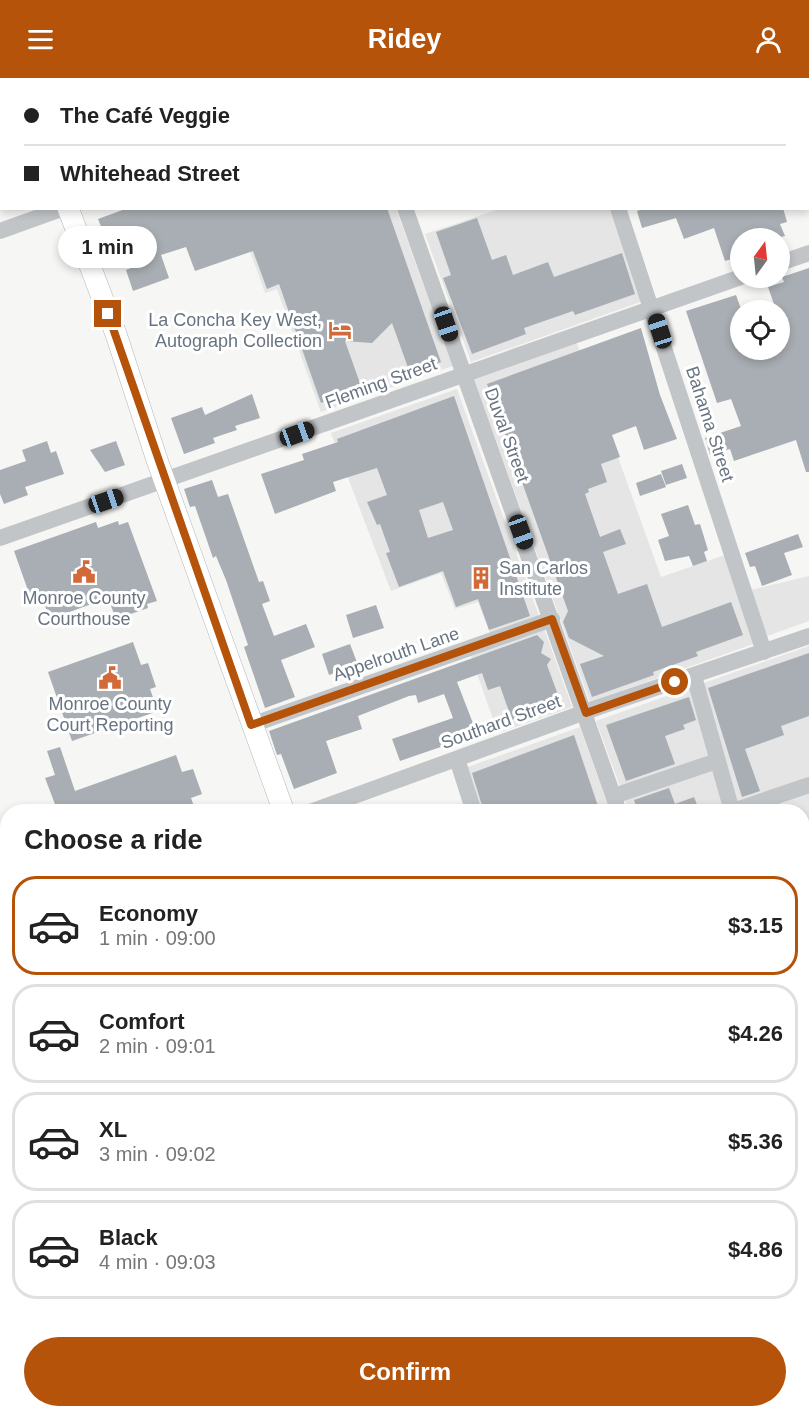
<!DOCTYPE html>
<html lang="en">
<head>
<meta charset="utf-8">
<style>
  :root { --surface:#fff; --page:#f2f2f2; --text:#222; --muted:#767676; --line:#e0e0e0; --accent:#b45309 }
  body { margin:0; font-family:Arial,sans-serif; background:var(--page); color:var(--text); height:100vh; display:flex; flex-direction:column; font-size:22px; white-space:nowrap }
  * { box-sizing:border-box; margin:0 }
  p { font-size:20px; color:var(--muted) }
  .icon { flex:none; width:33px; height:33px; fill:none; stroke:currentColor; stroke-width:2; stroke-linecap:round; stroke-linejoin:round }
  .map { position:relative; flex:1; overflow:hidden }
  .sheet { position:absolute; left:0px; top:726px; width:810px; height:614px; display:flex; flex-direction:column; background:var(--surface); border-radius:24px 24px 0 0; box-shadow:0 3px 9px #0003 }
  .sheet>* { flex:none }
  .top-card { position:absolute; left:0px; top:0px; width:810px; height:132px; box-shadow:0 3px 9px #0003; display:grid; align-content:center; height:132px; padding:0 24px; background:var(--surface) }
  .needle { width:39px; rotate:15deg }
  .tools { position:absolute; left:730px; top:150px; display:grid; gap:12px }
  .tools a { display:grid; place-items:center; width:60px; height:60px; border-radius:50%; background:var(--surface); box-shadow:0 3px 9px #0003; font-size:30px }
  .end { position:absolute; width:27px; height:27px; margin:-14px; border:8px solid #b45309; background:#fff; box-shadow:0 0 0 3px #fff }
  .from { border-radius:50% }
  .bubble { position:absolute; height:42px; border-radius:21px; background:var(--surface); box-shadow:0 3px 9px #0003; font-size:20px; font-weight:800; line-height:42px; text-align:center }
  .car { position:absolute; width:18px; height:36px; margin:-18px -9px; border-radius:8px; box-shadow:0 0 4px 2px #0007; background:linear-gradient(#222 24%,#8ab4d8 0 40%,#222 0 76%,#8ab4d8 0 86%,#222 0) }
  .top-card b { display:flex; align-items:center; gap:21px; height:57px; font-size:22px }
  .top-card b+b { border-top:2px solid var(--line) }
  .top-card i { width:15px; height:15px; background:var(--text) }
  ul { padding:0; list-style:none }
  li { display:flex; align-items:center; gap:18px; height:99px; margin:0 12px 9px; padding:0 12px; border:3px solid var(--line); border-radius:24px }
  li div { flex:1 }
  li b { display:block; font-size:22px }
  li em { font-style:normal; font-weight:800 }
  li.current { border-color:var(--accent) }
  li>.icon { width:54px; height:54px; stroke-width:1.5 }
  h2 { padding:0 24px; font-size:27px; line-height:72px }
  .button { display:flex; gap:12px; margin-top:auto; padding:12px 24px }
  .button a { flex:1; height:69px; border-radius:36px; background:var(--accent); color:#fff; font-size:24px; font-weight:800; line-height:69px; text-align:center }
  header { display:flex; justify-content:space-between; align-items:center; height:78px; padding:0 24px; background:var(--accent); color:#fff; font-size:27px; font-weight:800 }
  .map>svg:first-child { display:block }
  .built { fill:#e4e5e4 }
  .building { fill:#a8aeb3; fill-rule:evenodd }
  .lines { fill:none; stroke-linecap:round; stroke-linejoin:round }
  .major-casing { stroke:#b4b7bb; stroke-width:22 }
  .minor { stroke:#c2c5c8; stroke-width:16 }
  .major { stroke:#fff; stroke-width:21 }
  .route { stroke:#b45309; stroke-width:8 }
  .labels { text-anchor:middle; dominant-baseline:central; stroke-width:6; stroke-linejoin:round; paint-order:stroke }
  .poi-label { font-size:18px; fill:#687481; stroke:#fff }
  .street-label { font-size:18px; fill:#687481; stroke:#fff }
</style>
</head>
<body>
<header><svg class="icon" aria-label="menu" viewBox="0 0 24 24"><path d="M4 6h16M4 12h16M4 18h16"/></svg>Ridey<svg class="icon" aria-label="person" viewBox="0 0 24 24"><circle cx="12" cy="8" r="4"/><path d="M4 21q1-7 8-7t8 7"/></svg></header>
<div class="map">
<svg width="809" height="1339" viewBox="0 0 809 1339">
  <rect width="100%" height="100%" fill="#f6f6f4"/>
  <g class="built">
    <polygon points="235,131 396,131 453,288 321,334 277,211 265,215"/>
    <polygon points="499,131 614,131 646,222 471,284 425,156"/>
    <polygon points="577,265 661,499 725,477 756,565 590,624 474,301"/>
    <polygon points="457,311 540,541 490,555 478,524 455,531 441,495 391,513 331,355"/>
    <polygon points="809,498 809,543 767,558 750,512"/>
    <polygon points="544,550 572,629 498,655 470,576"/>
    <polygon points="809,568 809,885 803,888 802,734 629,733 596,643"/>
    <polygon points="580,649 610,733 477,733 462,691"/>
    <polygon points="802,962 809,980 809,1237 802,1219"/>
    <polygon points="803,1286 809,1305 809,1339 736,1339 734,1332 802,1332"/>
  </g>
  <g class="building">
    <polygon points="128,130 387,130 441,284 410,295 392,245 372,265 345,263 361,308 321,325 279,206 267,211 253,173 195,193 186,169 161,177 169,200 133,213 126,192 131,190 116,152 104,156 98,141"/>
    <polygon points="646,130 783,130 787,144 780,146 785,158 777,160 741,160 741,178 725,183 714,150 684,161 676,140 642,150 637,133"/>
    <polygon points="477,140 492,182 506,177 513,197 548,184 554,199 622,175 635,216 575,237 573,233 524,250 526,256 472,276 443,200 451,197 436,154"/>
    <polygon points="809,190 809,394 806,394 796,362 734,383 730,371 710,377 705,360 741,348 731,321 717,325 686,233 736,217 741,231 741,272 780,272 780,232 776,232 768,209 784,204 782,199"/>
    <polygon points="641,250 660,317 677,361 644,372 636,348 612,357 620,379 601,386 607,404 588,411 589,414 585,416 600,459 620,451 626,466 603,474 618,516 647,506 662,549 731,524 743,557 696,574 698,578 653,594 654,597 592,619 580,586 604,578 569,560 563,544 568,533 487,306"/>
    <polygon points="252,316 260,340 235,348 237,352 213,360 215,365 184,376 171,340 202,329 205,337"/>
    <path d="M454,318L530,538L489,552L478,521L456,529L443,493L399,509L386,475L390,474L380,446L377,447L367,424L387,417L377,390L333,404L336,413L275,436L261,396L304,382L302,376L338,364L337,361ZM443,424L453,452L428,460L419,432Z"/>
    <polygon points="47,363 51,375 56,373 64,396 25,409 28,417 4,426 0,416 0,392 26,383 22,372"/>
    <polygon points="116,363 125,387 105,394 90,372"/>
    <polygon points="682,386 687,400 666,407 661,393"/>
    <polygon points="661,396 666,409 640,418 636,405"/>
    <polygon points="212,402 218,419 228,416 259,504 263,503 270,523 262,526 274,558 306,546 315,569 281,582 295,619 265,630 244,569 248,567 226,502 216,478 213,480 195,428 190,429 184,411"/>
    <polygon points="688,427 695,447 700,446 708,472 704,474 707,483 693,488 689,478 665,483 658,462 669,458 661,436"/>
    <polygon points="118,443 119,447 128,444 157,523 147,526 148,530 116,541 108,520 50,541 40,515 30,518 14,473 96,444 98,450"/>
    <polygon points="798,456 803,469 784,475 792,497 762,508 755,488 750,489 745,475"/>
    <polygon points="376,527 384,550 353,560 346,537"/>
    <polygon points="537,557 544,564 541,575 551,581 547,587 561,625 512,642 500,608 488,612 482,595 457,604 476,653 457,660 458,663 400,683 392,661 453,640 444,616 418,625 416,617 409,618 358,638 362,651 326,663 337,695 294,711 281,676 277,677 269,653"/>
    <polygon points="133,564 141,587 148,585 156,609 150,611 158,633 72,663 48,594"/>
    <polygon points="350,566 358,587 329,597 322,576"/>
    <polygon points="809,575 809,638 781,648 784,657 745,671 760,713 742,719 708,610"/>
    <polygon points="689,619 696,642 683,647 685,651 665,658 675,686 626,703 606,647"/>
    <polygon points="574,657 600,734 484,734 472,695"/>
    <polygon points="60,669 75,713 176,677 182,694 193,691 202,716 191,720 196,734 58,734 45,700 55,697 47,673"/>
    <polygon points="669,710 675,726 694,719 700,734 638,734 634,722"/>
  </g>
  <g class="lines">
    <g class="major-casing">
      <g id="major">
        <polyline points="430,2 435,0"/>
        <polyline points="68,130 116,256 157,382 284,734"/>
        <polyline points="491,1332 493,1339"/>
      </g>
    </g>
    <g class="minor">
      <polyline points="23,0 24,2"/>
      <polyline points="359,0 360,2"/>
      <polyline points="574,0 574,2"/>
      <polyline points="765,0 766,2"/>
      <polyline points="808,119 809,121"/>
      <polyline points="405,130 619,734"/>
      <polyline points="618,130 764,574"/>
      <polyline points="0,153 64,130"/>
      <polyline points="780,185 809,175"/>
      <polyline points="0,460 741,199"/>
      <polyline points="694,598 732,733"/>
      <polyline points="251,647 552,541"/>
      <polyline points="457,681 474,734"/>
      <polyline points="614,718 717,683"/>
      <polyline points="310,734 599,629 809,558"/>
      <polyline points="730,734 809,707"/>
      <polyline points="0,846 8,843"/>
      <polyline points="802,897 809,895"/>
      <polyline points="0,922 8,943"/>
      <polyline points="0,1179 8,1177"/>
      <polyline points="802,1208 809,1206"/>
      <polyline points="802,1259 809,1277"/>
      <polyline points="145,1332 148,1339"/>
      <polyline points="661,1332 664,1339"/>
      <polyline points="429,1339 449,1332"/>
    </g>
    <use href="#major" class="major"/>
  </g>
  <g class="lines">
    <polyline class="route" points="108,236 251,647 552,541 586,635 675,604"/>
  </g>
  <defs>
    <g id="hotel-bare" transform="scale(1.8)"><path d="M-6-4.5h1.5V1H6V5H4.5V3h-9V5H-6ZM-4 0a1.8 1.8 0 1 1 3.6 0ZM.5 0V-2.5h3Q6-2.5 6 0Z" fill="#d16938" stroke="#fff" stroke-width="2.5" paint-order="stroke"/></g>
    <g id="civic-bare" transform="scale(1.8)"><path d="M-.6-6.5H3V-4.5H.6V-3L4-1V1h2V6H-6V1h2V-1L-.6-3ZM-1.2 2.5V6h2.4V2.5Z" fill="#d16938" stroke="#fff" stroke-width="2.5" paint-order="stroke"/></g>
    <g id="building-bare" transform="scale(1.8)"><path d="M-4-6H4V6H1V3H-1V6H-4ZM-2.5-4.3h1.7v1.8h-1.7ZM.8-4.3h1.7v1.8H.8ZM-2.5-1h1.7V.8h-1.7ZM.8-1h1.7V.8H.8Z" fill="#d16938" stroke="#fff" stroke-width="2.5" paint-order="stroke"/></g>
  </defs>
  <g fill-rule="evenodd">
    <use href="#hotel-bare" x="340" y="252"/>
    <use href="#civic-bare" x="84" y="494"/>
    <use href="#building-bare" x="481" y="500"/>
    <use href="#civic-bare" x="110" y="600"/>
  </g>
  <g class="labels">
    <g class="poi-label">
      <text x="322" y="242" text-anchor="end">La Concha Key West,<tspan x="322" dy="21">Autograph Collection</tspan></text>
      <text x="499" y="490" text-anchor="start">San Carlos<tspan x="499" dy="21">Institute</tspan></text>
      <text x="84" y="520">Monroe County<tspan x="84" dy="21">Courthouse</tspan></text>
      <text x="110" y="626">Monroe County<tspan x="110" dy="21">Court Reporting</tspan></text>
    </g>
    <g class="street-label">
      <text transform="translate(381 305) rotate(-20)">Fleming Street</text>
      <text transform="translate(710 346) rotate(72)">Bahama Street</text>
      <text transform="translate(507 357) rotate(70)">Duval Street</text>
      <text transform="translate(396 576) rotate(-19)">Appelrouth Lane</text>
      <text transform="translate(501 644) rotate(-20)">Southard Street</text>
    </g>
  </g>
</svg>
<div class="tools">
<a><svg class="needle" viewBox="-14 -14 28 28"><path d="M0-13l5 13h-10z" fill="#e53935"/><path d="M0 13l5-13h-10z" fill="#767676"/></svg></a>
<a><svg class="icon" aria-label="locate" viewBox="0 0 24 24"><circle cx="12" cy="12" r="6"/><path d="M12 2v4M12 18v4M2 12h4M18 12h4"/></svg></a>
</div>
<i class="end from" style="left:675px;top:604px"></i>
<i class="end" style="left:108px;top:236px"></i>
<div class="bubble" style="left:58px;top:148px;width:99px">1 min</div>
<i class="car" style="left:446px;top:246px;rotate:161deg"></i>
<i class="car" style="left:660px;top:253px;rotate:342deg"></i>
<i class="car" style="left:297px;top:356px;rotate:70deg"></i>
<i class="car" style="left:106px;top:423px;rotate:71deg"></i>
<i class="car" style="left:521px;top:454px;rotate:160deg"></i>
<div class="top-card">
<b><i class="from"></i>The Café Veggie</b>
<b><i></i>Whitehead Street</b>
</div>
<section class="sheet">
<h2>Choose a ride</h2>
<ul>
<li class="current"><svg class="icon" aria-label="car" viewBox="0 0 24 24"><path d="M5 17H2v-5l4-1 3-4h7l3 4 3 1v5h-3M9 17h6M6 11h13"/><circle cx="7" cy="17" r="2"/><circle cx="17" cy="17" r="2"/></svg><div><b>Economy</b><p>1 min · 09:00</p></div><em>$3.15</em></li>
<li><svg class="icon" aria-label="car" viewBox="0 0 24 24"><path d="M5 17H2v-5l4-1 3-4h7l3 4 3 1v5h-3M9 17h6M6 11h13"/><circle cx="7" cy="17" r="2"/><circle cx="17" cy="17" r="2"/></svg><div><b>Comfort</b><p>2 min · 09:01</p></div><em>$4.26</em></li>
<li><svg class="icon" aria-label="car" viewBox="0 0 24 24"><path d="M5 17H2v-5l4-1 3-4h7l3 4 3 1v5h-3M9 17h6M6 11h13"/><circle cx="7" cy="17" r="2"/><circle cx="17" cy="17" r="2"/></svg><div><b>XL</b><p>3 min · 09:02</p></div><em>$5.36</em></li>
<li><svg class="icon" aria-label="car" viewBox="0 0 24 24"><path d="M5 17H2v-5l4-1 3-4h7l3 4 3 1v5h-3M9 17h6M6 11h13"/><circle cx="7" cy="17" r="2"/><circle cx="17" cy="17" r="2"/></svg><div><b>Black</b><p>4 min · 09:03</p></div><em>$4.86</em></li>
</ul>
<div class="button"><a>Confirm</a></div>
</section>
</div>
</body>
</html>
